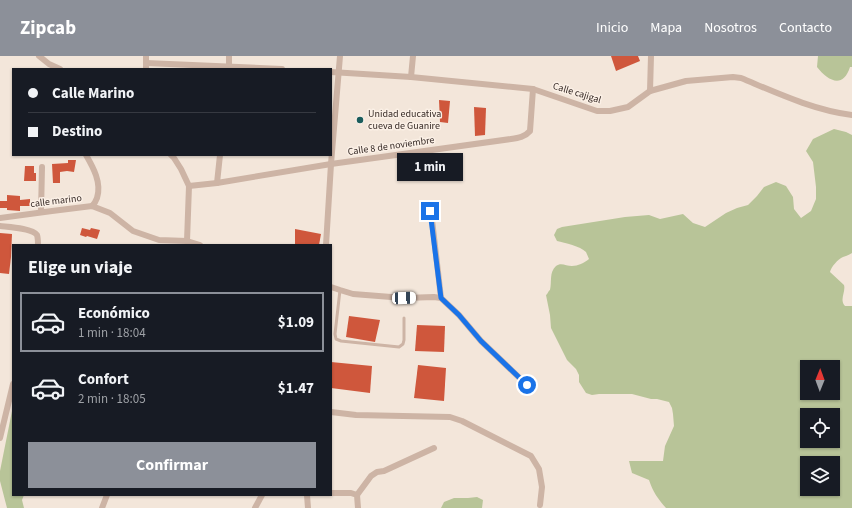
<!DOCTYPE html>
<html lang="es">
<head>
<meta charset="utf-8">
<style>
  :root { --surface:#171b24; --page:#20242c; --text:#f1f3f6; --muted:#9ea1a6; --line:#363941; --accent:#8c9099 }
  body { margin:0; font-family:"Source Sans 3",sans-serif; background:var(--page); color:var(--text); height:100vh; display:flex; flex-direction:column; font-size:15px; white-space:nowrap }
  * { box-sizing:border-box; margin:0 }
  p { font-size:13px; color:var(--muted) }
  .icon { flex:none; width:22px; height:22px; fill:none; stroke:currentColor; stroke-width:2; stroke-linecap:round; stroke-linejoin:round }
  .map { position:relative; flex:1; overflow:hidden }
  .side { position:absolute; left:12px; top:188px; width:320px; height:252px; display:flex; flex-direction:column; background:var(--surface); border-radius:0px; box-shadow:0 1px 3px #0004 }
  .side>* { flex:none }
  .guide { position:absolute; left:12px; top:12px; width:320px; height:88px; border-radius:0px; box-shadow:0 1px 3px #0004; display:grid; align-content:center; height:88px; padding:0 16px; background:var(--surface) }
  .needle { width:26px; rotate:1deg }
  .controls { position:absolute; left:800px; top:304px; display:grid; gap:8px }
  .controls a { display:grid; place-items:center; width:40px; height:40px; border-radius:0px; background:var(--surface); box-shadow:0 1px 3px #0004; font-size:20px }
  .end { position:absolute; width:18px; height:18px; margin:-9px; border:5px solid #1a73e8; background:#fff; box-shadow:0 0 0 2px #fff }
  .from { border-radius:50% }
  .bubble { position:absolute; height:28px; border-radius:0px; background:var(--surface); box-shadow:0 1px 3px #0004; font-size:13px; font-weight:700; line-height:28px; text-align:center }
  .car { position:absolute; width:12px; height:24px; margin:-12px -6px; border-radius:5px; box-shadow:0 0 3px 1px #0007; background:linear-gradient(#fff 24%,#345 0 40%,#fff 0 76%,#345 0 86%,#fff 0) }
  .guide b { display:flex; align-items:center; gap:14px; height:38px; font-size:15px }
  .guide b+b { border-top:1px solid var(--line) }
  .guide i { width:10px; height:10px; background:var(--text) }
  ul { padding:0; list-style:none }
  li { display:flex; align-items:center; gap:12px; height:60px; margin:0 8px 6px; padding:0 8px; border:2px solid transparent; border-radius:0px }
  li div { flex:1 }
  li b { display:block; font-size:15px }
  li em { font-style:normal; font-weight:700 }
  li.on { border-color:var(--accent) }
  li>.icon { width:36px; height:36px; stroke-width:1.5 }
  h2 { padding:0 16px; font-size:18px; line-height:48px }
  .cta { display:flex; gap:8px; margin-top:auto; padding:8px 16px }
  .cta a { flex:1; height:46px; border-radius:0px; background:var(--accent); color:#fff; font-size:16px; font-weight:700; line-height:46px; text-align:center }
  header { display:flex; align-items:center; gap:24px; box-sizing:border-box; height:56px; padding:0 20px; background:var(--accent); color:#fff }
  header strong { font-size:19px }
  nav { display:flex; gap:22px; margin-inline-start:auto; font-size:14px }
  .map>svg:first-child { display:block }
  .green { fill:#b8c498; fill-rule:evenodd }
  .building { fill:#cf573c }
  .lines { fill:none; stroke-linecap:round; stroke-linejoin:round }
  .lane { stroke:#cdb4a5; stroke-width:3 }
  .street { stroke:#cdb4a5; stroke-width:6 }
  .route { stroke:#1a73e8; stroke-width:5 }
  .poi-dot { fill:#195c5c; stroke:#fbf0e6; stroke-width:1.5 }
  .labels { text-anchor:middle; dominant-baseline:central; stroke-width:3; stroke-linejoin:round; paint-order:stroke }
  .street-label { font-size:10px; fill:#372b27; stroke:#fbf0e6 }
  .poi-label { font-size:10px; fill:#372b27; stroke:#fbf0e6; text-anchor:start }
</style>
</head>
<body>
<header>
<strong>Zipcab</strong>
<nav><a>Inicio</a><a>Mapa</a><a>Nosotros</a><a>Contacto</a></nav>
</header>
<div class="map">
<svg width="852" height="452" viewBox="0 0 852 452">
  <rect width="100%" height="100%" fill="#f3e6da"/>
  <g class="green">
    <path d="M818,0H852V11H850C843,33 828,25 817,11Z"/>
    <path d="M834,73L846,76L852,79V197C849,199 846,200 843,201C838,203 831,211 830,216L844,229C846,236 839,244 845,250H852V452H666C658,443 653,436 649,424L632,417L629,405H663L665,390L674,370L673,358L672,352L669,346L657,343H651L632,338H599L592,339L586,337L579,326V319L576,313L567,304L551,272L550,259L546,239C547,239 549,234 550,234C552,226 549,216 556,210C561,206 566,210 572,210C578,210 584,207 589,203C588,201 587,198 586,196C580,190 565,187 557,185L554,179L557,173L562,171L625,161L649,159L660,163L683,158L693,167L705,171L726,157L737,152L748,149L757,140L764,131L776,126L786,130L793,141L794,153L801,162L811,155L816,143V131L813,106L806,95L813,83ZM807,311H833V337H807ZM807,359H833V385H807ZM807,407H833V433H807Z"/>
    <polygon points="13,350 13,439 24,439 22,444 24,452 7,452 0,425 0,415"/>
    <polygon points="477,441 483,444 482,452 441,452 444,446 454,442 468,442"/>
  </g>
  <g class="building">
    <polygon points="611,0 638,0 640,5 616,15"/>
    <polygon points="439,44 450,45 448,67 440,66"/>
    <polygon points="474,51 486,52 485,79 475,80"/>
    <polygon points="68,104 76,104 74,116 67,115 60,116 60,127 53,127 52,108 68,107"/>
    <polygon points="25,110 34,110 34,117 36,117 36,125 24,125"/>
    <polygon points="7,139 20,140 20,144 30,143 30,150 20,150 20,155 7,154 7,152 0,152 0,145 7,145"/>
    <polygon points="82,172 90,174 91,172 100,174 97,183 87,180 86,181 80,179"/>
    <polygon points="295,173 321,178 319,189 295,189"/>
    <polygon points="0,177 12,178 11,201 9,218 0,217"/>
    <polygon points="349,260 380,264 375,286 346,281"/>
    <polygon points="417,269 445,270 444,296 415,295"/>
    <polygon points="331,306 372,310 370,337 331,332"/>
    <polygon points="418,309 446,312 444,345 414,342"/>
  </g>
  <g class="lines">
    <polyline class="lane" points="340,234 335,278 336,283 341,285 399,291 403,288 404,284 404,262"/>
    <g class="street">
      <polyline points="39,0 49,8 60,13"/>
      <polyline points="146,7 282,13"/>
      <polyline points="146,13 146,0"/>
      <polyline points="229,13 229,0"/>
      <path d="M331,16L411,21L533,33L597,55H610L628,51L650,35L686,25L733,21L741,22C777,37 813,54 852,59"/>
      <polyline points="411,21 413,0"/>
      <polyline points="650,35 651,0"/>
      <path d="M86,99C93,111 102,127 97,142C96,145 94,148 92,150"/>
      <polyline points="171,99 174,102 181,113 189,130 187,185"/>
      <polyline points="217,127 220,99"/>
      <path d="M189,130L217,127L331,108L511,83C518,82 525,81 530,75L533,33"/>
      <polyline points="431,155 441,242"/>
      <polyline points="41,156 42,111"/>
      <polyline points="0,162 52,155 92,150 110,157 133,175 159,184 187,185 200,189"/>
      <path d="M0,170C8,171 32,172 37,179C38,182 38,186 38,189"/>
      <polyline points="326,189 331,108 340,0"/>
      <polyline points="331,231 340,234 353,238 404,242 434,241 441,242 459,259 481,285 527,329"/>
      <polyline points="331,356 356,359 450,361 462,365 531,400 539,413 542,431 540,449"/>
      <polyline points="0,382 13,328"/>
      <polyline points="331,437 351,437 357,439 358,452"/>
      <polyline points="307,439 308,452"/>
      <polyline points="357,439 371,420 377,416 384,415 434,392"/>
      <polyline points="102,452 107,439"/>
      <polyline points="255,452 262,439"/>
    </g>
  </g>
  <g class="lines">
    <polyline class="route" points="430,155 441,242 459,259 481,285 527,329"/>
  </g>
  <circle class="poi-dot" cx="360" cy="64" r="4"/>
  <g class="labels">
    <g class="street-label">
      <text transform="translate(577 37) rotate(17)">Calle cajigal</text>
      <text transform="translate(391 90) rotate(-8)">Calle 8 de noviembre</text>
      <text transform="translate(56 145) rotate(-7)">calle marino</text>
    </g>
    <g class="poi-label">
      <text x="368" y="58">Unidad educativa<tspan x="368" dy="12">cueva de Guanire</tspan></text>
    </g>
  </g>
</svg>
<div class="controls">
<a><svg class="needle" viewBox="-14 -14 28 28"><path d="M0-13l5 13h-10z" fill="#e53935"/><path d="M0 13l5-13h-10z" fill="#9ea1a6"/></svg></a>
<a><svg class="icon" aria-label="locate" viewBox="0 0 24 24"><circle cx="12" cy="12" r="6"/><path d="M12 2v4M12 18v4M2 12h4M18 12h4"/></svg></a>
<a><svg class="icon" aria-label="layers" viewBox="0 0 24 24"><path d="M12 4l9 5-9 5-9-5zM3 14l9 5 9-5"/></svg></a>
</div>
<i class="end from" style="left:527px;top:329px"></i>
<i class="end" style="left:430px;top:155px"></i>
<div class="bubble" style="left:397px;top:97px;width:66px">1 min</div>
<i class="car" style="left:404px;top:242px;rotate:88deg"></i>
<div class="guide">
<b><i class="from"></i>Calle Marino</b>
<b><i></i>Destino</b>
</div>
<section class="side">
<h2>Elige un viaje</h2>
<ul>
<li class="on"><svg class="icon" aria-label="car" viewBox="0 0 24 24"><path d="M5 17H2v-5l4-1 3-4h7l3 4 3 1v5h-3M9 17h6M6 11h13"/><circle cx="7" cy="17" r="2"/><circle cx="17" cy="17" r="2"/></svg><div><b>Económico</b><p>1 min · 18:04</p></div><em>$1.09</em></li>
<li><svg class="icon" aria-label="car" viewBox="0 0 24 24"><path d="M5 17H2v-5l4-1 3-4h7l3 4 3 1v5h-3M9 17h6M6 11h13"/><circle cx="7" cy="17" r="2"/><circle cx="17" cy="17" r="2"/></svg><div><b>Confort</b><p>2 min · 18:05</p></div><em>$1.47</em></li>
</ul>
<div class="cta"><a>Confirmar</a></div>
</section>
</div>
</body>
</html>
